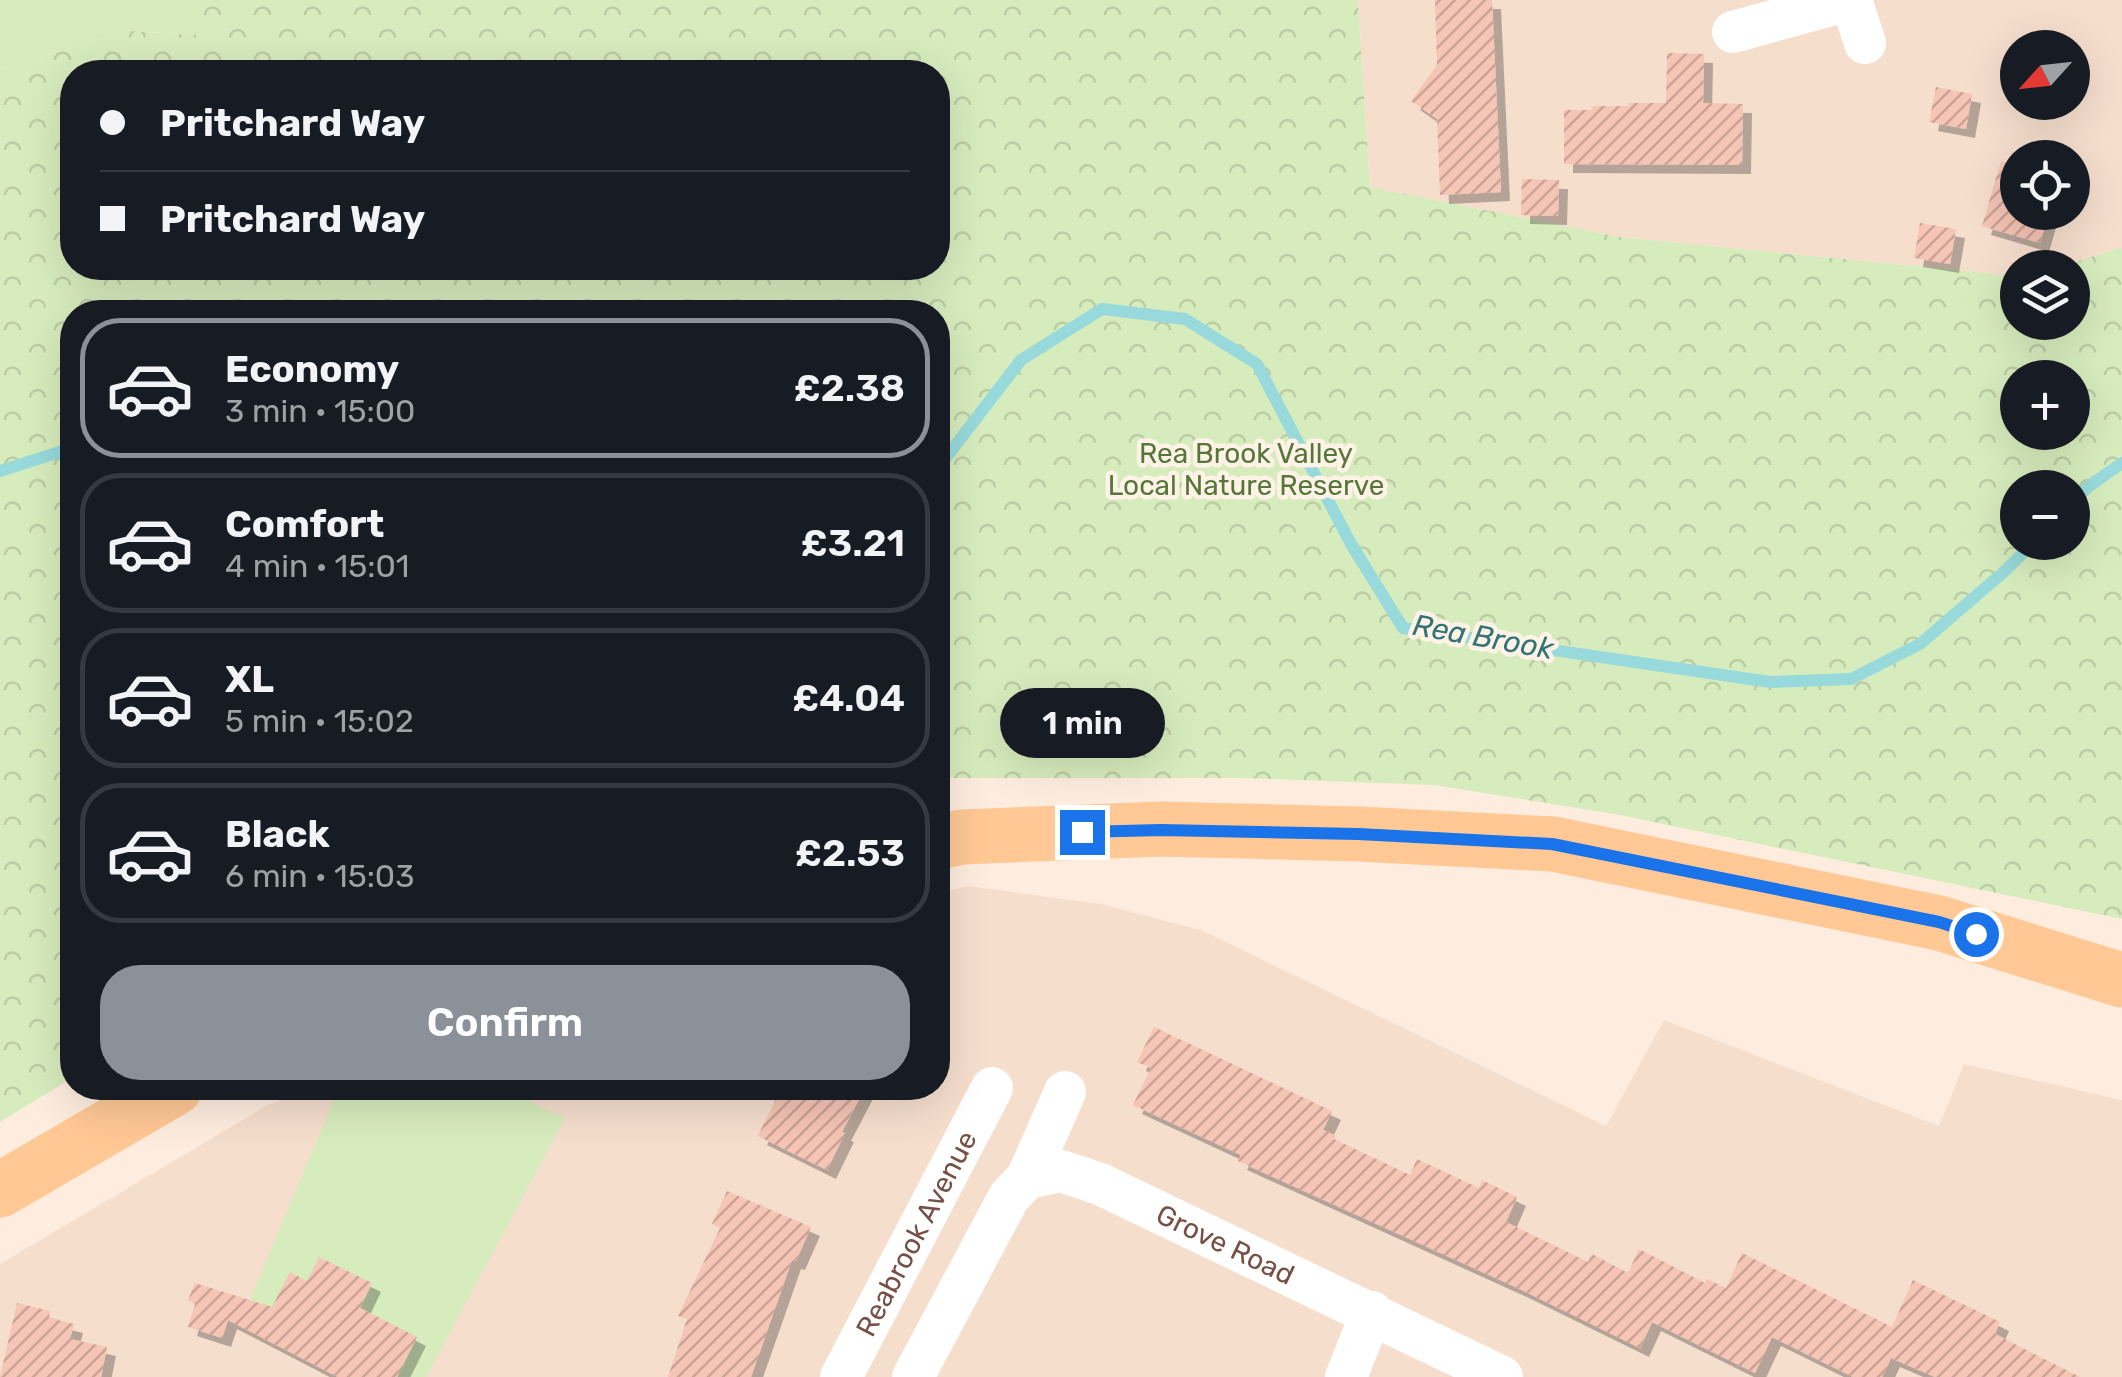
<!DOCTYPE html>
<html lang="en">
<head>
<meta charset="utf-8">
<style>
  :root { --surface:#171b24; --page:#20242c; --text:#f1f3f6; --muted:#9ea1a6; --line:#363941; --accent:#8c9099 }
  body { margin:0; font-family:Rubik,sans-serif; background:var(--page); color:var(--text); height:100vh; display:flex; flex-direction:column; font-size:38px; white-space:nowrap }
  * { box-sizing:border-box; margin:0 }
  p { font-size:32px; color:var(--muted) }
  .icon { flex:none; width:55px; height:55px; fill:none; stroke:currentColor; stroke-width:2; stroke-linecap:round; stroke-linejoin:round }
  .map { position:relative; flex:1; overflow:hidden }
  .details { position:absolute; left:60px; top:300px; width:890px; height:800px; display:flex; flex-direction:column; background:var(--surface); border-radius:40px; box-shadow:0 10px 40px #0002 }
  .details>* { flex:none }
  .hud { position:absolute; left:60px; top:60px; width:890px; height:220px; border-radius:40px; box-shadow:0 10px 40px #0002; display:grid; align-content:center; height:220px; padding:0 40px; background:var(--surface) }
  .needle { width:65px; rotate:243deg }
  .tools { position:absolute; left:2000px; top:30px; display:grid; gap:20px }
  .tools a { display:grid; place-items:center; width:90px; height:90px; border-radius:50%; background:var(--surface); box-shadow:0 10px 40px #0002; font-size:50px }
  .end { position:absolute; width:45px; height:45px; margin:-22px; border:12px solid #1a73e8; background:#fff; box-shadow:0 0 0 5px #fff }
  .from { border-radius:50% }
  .bubble { position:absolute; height:70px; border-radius:35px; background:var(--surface); box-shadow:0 10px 40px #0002; font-size:32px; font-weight:600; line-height:70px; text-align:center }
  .hud b { display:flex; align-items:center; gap:35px; height:95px; font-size:38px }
  .hud b+b { border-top:2px solid var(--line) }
  .hud i { width:25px; height:25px; background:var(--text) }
  ul { padding:18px 0 0; list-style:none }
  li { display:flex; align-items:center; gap:30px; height:140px; margin:0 20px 15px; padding:0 20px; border:5px solid var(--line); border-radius:40px }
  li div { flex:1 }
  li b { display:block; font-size:38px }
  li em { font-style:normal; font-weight:600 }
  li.current { border-color:var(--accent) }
  li>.icon { width:90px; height:90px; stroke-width:1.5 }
  .cta { display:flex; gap:20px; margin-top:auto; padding:20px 40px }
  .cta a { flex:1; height:115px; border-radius:40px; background:var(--accent); color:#fff; font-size:40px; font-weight:600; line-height:115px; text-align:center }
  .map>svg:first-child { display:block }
  .residential { fill:#f6decd; fill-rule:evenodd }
  .park { fill:url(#park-crowns); fill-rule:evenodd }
  .garden { fill:#d7ecbd }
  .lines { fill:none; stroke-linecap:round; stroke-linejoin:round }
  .stream { stroke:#98dadb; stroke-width:12 }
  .building { fill:url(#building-hatch); filter:url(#shadow) }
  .minor { stroke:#fff; stroke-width:42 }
  .primary { stroke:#ffc895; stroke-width:55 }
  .route { stroke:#1a73e8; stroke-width:12 }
  .labels { text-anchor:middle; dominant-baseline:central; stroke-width:9; stroke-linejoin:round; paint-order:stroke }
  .park-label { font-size:28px; fill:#55773a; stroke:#fff2e7 }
  .street-label { font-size:28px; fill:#764f45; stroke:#fff2e7 }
  .water-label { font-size:30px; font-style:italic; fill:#357476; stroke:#fff2e7 }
</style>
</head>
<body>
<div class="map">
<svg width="2122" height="1377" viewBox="0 0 2122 1377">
  <defs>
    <pattern id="park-crowns" width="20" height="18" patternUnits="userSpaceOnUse" patternTransform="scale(2.5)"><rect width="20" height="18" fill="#d7ecbd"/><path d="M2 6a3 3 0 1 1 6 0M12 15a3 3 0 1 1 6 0" fill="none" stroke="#bccca4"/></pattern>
    <pattern id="building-hatch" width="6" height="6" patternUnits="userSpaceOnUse" patternTransform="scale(2.5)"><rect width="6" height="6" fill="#f5c5b5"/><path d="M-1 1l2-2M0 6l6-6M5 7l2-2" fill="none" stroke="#cba295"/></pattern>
    <filter id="shadow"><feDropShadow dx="9" dy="9" stdDeviation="0" flood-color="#0004"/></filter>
  </defs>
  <rect width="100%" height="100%" fill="#feeddf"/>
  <g class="residential">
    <path d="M1358,0H2122V247L2060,267L2018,268L2017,276L1620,237L1370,187ZM2018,48H2072V102H2018ZM2018,158H2072V212H2018Z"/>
    <polygon points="969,886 1101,904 1201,930 1606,1126 1664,1020 1939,1126 1964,1064 2122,1100 2122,1377 0,1377 0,1264 266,1106 310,1088 938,1088 938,893"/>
  </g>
  <path class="park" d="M182,0H1358L1370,187L1620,237L2017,276L2018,322H2072V268L2060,267L2122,247V919L1620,815L1434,785L1241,778H938V312H72V1078L0,1122V69L131,31L195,35ZM72,72H938V268H72ZM2018,378H2072V432H2018ZM2018,488H2072V542H2018Z"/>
  <g class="garden">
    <polygon points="0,0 182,0 195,35 131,31 0,69"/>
    <polygon points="339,1088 500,1088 565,1118 426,1377 397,1377 417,1337 360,1308 371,1283 320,1257 307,1281 264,1324 244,1314"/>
  </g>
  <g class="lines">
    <g class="stream">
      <polyline points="938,468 1021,360 1102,309 1185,319 1257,364 1351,544 1403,628 1770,682 1851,679 1920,644 2006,570 2034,542"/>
      <polyline points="0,471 72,448"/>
      <polyline points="2072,503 2088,487 2122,463"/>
    </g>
  </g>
  <g class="building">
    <polygon points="1435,0 1492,0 1501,192 1440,195 1437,119 1411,101 1437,65"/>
    <polygon points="1667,53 1704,54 1703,103 1743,104 1742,165 1564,164 1564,110 1592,110 1593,106 1629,106 1629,103 1666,103"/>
    <polygon points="1936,87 1972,94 1966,129 1929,122"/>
    <polygon points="2001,161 2018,166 2018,212 2049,212 2040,243 1982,226"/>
    <polygon points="1522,179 1559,180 1558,216 1521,215"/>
    <polygon points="1920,223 1956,229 1950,264 1914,258"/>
    <polygon points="1154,1027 1332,1111 1323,1130 1336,1136 1334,1139 1410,1175 1417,1159 1479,1188 1482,1180 1517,1197 1506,1222 1588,1262 1592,1254 1628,1273 1639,1249 1705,1283 1707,1279 1726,1288 1742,1253 1892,1327 1913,1280 2000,1322 1995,1334 2080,1377 1935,1377 1891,1358 1882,1377 1853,1377 1772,1337 1755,1373 1652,1322 1640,1348 1522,1290 1238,1161 1241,1155 1133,1105 1151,1068 1137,1062"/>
    <polygon points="781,1088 865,1088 842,1132 845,1133 827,1170 758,1136"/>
    <polygon points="727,1191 811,1227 796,1261 792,1260 751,1377 668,1377 687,1319 678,1316 720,1228 712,1224"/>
    <polygon points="319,1257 372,1283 360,1308 417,1337 397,1377 338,1377 228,1320 222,1338 188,1327 195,1304 188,1300 195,1283 272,1307 290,1272 307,1281"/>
    <polygon points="17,1303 50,1311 49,1318 74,1324 70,1339 107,1347 101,1377 0,1377"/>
  </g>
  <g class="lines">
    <g class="minor">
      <polyline points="1851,0 1865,43"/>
      <polyline points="1733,32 1849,0"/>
      <path id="s1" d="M1027,1178L1061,1171L1100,1184L1502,1377"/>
      <path id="s2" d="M841,1377L992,1088"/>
      <polyline points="913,1377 1009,1197 1027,1178 1065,1092"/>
      <polyline points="1346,1377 1372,1312"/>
    </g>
    <g class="primary">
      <polyline points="938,842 962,837 1161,829 1358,834 1553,844 1939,923 2122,980"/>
      <polyline points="0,1190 175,1088"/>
    </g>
  </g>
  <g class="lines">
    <polyline class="route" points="1082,832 1161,830 1358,834 1552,844 1939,922 1976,934"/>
  </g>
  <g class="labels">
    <g class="park-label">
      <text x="1246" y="453">Rea Brook Valley<tspan x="1246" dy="32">Local Nature Reserve</tspan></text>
    </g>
    <g class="street-label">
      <text stroke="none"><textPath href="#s2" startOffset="162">Reabrook Avenue</textPath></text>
      <text stroke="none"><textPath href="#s1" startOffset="215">Grove Road</textPath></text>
    </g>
    <g class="water-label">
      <text transform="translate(1483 637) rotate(10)">Rea Brook</text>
    </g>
  </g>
</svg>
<div class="tools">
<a><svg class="needle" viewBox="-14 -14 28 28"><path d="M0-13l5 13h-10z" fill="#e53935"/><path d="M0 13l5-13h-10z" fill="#9ea1a6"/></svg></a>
<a><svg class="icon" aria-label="locate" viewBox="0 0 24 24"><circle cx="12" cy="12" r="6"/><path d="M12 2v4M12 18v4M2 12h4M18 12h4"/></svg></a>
<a><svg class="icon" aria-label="layers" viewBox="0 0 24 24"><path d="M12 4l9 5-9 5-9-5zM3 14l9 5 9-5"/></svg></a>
<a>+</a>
<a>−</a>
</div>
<i class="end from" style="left:1976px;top:934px"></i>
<i class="end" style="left:1082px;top:832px"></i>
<div class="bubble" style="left:1000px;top:688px;width:165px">1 min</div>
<div class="hud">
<b><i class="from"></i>Pritchard Way</b>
<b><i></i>Pritchard Way</b>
</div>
<section class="details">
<ul>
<li class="current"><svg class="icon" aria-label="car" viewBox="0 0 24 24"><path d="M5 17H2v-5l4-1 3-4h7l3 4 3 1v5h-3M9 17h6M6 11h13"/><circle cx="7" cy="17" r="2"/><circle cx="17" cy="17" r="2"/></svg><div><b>Economy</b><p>3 min · 15:00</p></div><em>£2.38</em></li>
<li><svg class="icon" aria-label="car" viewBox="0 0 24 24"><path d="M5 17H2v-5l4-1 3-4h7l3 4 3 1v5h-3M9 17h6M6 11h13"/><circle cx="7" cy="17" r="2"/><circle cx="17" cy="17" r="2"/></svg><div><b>Comfort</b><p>4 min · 15:01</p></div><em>£3.21</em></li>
<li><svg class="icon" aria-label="car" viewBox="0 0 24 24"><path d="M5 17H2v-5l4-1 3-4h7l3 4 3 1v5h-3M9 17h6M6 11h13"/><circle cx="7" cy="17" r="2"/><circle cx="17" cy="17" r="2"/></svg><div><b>XL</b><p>5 min · 15:02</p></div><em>£4.04</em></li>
<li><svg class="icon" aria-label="car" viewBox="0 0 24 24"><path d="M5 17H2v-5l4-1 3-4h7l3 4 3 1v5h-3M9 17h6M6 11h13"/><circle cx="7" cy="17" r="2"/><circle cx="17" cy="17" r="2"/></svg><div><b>Black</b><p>6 min · 15:03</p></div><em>£2.53</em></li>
</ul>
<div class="cta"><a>Confirm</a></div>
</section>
</div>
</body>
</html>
